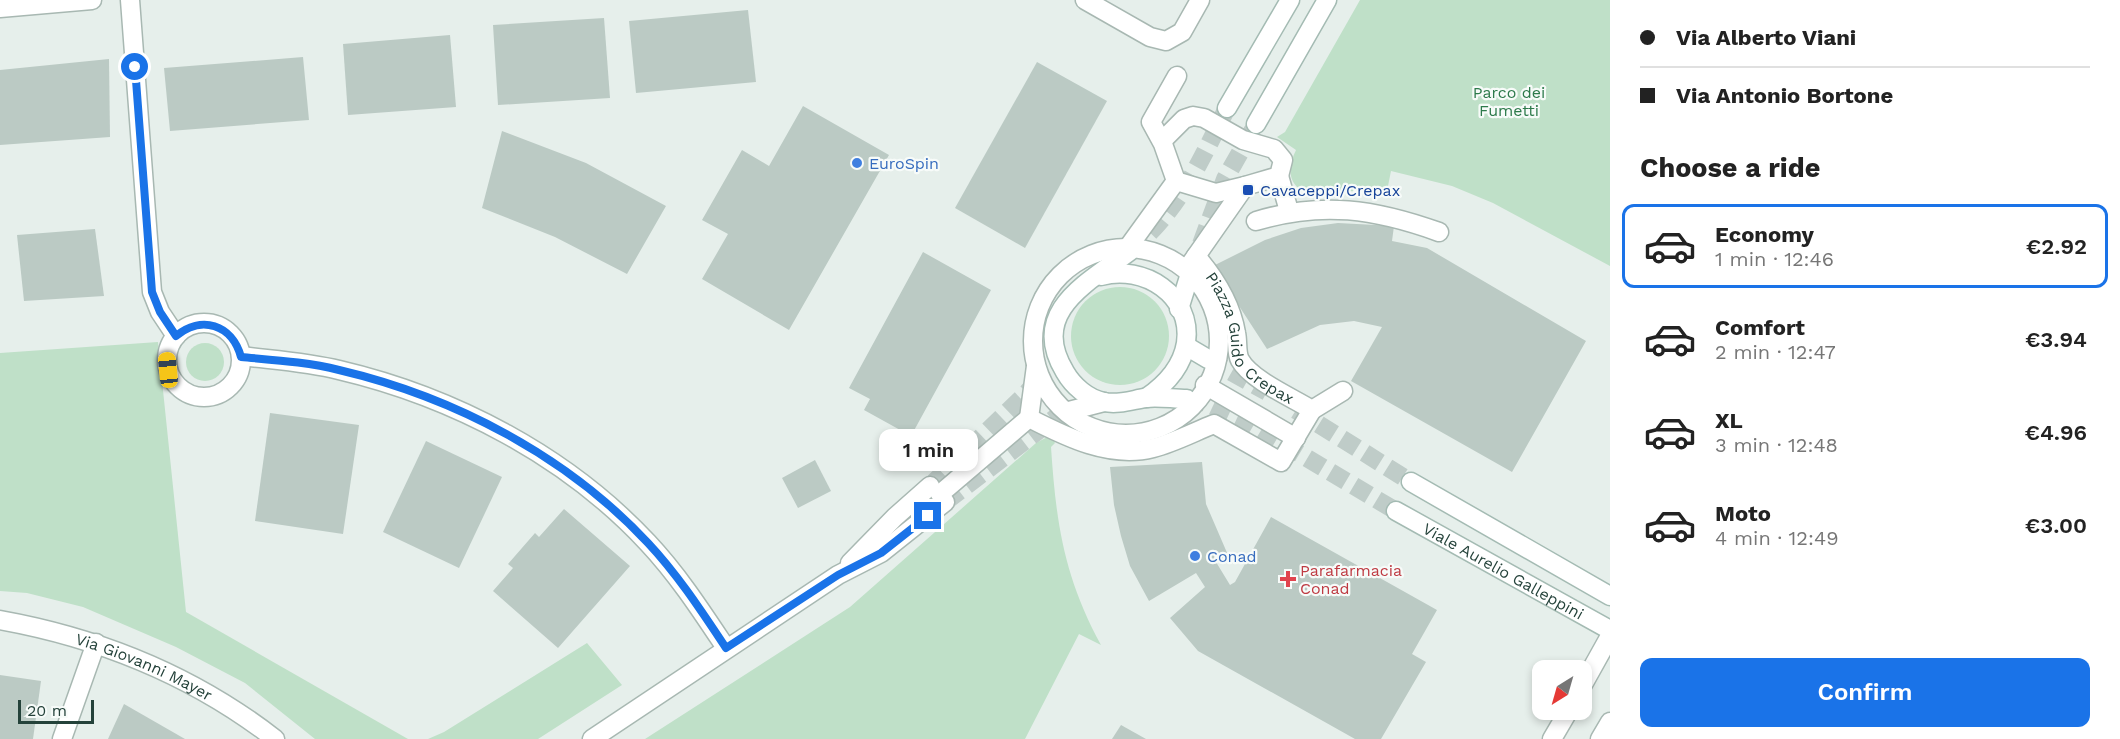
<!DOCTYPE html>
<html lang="en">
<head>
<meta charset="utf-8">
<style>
  :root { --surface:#fff; --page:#f2f2f2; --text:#222; --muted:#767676; --line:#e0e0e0; --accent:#1a73e8 }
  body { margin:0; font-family:"Work Sans",sans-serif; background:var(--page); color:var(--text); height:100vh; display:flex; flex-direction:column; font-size:22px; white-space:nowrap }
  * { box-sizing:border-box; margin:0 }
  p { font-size:20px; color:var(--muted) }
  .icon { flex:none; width:33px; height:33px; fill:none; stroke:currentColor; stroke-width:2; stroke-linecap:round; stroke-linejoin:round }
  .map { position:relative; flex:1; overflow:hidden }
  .details { display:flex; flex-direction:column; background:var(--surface); width:510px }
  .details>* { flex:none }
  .top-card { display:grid; align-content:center; height:132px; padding:0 30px; background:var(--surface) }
  .needle { width:39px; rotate:217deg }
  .tools { position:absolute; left:1532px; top:660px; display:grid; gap:12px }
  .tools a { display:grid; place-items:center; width:60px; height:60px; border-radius:12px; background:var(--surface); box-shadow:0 3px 9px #0003; font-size:30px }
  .scale { position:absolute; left:18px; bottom:15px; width:76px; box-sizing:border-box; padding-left:6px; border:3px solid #24423a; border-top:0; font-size:16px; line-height:21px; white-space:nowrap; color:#24423a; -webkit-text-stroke:4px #f7fbf9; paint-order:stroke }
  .end { position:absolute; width:27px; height:27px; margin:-14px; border:8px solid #1a73e8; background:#fff; box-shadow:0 0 0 3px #fff }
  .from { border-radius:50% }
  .bubble { position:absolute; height:42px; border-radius:12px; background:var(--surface); box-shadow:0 3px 9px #0003; font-size:20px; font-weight:600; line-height:42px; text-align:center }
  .car { position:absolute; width:18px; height:36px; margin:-18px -9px; border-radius:8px; box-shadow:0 0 4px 2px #0007; background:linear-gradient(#f5c518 24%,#345 0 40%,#f5c518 0 76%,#345 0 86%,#f5c518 0) }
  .top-card b { display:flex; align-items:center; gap:21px; height:57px; font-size:22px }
  .top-card b+b { border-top:2px solid var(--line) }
  .top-card i { width:15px; height:15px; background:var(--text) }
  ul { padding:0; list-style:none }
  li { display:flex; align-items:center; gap:18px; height:84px; margin:0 12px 9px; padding:0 18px; border:3px solid transparent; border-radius:12px }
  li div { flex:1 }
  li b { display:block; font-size:22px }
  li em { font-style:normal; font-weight:600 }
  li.on { border-color:var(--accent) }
  li>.icon { width:54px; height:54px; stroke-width:1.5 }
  h2 { padding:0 30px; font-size:27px; line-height:72px }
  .action { display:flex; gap:12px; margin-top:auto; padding:12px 30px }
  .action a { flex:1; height:69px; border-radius:12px; background:var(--accent); color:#fff; font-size:24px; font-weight:600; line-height:69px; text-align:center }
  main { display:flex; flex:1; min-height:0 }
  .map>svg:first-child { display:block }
  .green { fill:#bfe0c8 }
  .building { fill:#bbcac4 }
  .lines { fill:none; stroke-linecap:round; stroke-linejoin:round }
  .street-tunnel { stroke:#bfccc8; stroke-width:18; stroke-dasharray:18 9; stroke-linecap:butt }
  .secondary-tunnel { stroke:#bfccc8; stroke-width:18; stroke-dasharray:18 9; stroke-linecap:butt }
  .street-casing { stroke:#a8b8b2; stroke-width:21 }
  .secondary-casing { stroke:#a4bbb3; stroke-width:21 }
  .street { stroke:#fff; stroke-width:18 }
  .secondary { stroke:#fff; stroke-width:18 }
  .route { stroke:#1a73e8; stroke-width:8 }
  .shop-dot { fill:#3f7fe0; stroke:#f7fbf9; stroke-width:2 }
  .transit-dot { fill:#1a4fb4; stroke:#f7fbf9; stroke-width:2 }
  .health-dot { fill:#e0444e; stroke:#f7fbf9; stroke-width:2 }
  .labels { text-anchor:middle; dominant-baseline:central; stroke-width:4.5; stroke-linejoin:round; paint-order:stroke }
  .park-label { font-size:16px; fill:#2d7a4b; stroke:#f7fbf9 }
  .shop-label { font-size:16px; fill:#366cbe; stroke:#f7fbf9; text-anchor:start }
  .transit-label { font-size:16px; fill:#164399; stroke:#f7fbf9; text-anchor:start }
  .street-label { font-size:16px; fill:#24423a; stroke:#f7fbf9 }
  .health-label { font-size:16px; fill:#be3a42; stroke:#f7fbf9; text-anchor:start }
</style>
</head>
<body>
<main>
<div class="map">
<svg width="1610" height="739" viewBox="0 0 1610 739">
  <rect width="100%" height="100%" fill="#e6efeb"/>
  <g class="green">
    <path d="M1360,0H1610V266L1493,203L1452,186L1391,171L1387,191H1303C1286,182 1289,164 1296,150L1277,137L1285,132Z"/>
    <circle cx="1120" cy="336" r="49"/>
    <polygon points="158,342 186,612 408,739 315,739 245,683 176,647 83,607 27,593 0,591 0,353"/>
    <circle cx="205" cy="362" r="19"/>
    <path d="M1051,435L1055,443L1051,447C1056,523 1064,577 1101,645L1079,634L1025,739H645L850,607L1036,443Z"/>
    <polygon points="587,643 622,685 538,739 428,739 444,732"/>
  </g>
  <g class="building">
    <polygon points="748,10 756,82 636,93 629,21"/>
    <polygon points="604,18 610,98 498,105 493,25"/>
    <polygon points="450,35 456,107 348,115 343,44"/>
    <polygon points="303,57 309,120 170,131 164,68"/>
    <polygon points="109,59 110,137 0,145 0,70"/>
    <polygon points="1037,62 1107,101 1025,248 955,208"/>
    <polygon points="803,106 889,155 789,330 702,279 728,234 702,220 742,150 769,166"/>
    <polygon points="502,131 586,163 666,206 627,274 555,237 482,208"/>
    <polygon points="1338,223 1394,226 1392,241 1427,248 1586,341 1512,472 1351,381 1382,327 1354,321 1320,325 1267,349 1213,266 1265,240 1301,228"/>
    <polygon points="95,229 104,296 24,301 17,235"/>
    <polygon points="923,252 991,290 911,436 864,410 870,399 849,388"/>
    <polygon points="270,413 359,425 343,534 255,521"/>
    <polygon points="426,441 502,477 459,568 383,532"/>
    <polygon points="815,460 831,491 798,508 782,478"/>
    <polygon points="1202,462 1206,504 1228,555 1216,562 1230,585 1235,582 1271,517 1437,610 1412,654 1426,662 1381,739 1355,739 1198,651 1170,618 1205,587 1196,573 1149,601 1130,566 1121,536 1114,505 1110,467"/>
    <polygon points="564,509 630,566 558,648 493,591 513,568 508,564 535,533 539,537"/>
    <polygon points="0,675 41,681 33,739 0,739"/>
    <polygon points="124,704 185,739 108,739"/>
    <polygon points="1121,725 1146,739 1112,739"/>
  </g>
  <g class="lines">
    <g class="street-tunnel">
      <polyline points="930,486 1024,396 1044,373"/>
      <polyline points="945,502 1055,418 1069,411"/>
    </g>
    <g class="secondary-tunnel">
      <polyline points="1201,244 1225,179 1254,128"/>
      <path d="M1130,251C1179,210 1199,164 1227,108"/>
      <polyline points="1208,359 1267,392"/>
      <polyline points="1187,399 1207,403 1243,420 1396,511"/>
      <polyline points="1296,410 1411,482"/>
    </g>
    <g class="street-casing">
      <g id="street">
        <polyline points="130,0 152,292 160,312 176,336"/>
        <polyline points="1085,0 1150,37 1166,41 1182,32 1200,0"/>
        <polyline points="0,8 92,0"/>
        <polyline points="1162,141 1184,119 1193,116 1204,118 1243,140 1274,149 1283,160 1279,176 1245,186 1187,269"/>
        <polyline points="1279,176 1289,211"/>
        <polyline points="1176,181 1216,193 1245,186"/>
        <path d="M1256,221C1322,201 1375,209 1439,232"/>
        <polyline points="1129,246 1176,181 1163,144 1151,122 1177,76"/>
        <circle cx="1126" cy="341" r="93"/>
        <path id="s1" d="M1196,256C1215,278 1231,303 1236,333C1238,341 1236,353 1240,360C1251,380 1293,398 1312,410L1343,391"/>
        <circle cx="204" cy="360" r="37"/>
        <path d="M241,356C273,360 307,362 339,370C454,397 567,456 648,543C678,575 702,612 726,648"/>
        <polyline points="1205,385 1296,438"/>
        <polyline points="1069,411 1104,402"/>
        <polyline points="1029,418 1036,366"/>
        <path d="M940,494L1029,418C1066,437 1110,459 1153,448C1173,443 1194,432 1214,424L1281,462L1312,410"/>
        <polyline points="850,563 895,517 930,486"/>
        <path id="s2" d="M0,620C100,638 194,676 275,739"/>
        <polyline points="1581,688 1610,636"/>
        <polyline points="62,739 96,643"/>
        <polyline points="592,739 838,575 881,553 945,502"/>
        <polyline points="1552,739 1569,710"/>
        <polyline points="1600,739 1610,722"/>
      </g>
    </g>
    <g class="secondary-casing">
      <g id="secondary">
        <polyline points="1227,108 1290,0"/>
        <polyline points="1256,124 1327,0"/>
        <path d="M1130,251C1089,282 1028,311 1065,372C1073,386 1088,399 1104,402C1118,405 1132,400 1145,398C1158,396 1173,399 1187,399"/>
        <path d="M1101,276C1143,264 1193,295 1186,343C1182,368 1165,385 1146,398"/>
        <polyline points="1179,309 1189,277"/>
        <polyline points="1186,346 1208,359"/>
        <polyline points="1411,482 1610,596"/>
        <path id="s3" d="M1396,511L1610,630"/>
      </g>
    </g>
    <use href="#street" class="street"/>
    <use href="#secondary" class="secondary"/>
  </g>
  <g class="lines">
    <path class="route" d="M135,67L152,292L160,312L176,336C201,315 232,324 241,357C273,360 307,362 339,370C454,397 567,456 648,543C678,575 702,612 726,648L838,575L881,553L928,516"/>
  </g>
  <g class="shop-dot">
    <circle cx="857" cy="163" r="6"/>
    <circle cx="1195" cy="556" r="6"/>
  </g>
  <rect class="transit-dot" x="1242" y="184" width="12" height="12" rx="3"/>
  <path class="health-dot" d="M1285 570h6v6h6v6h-6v6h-6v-6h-6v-6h6z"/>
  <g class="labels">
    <g class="park-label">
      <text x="1509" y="92">Parco dei<tspan x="1509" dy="18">Fumetti</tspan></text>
    </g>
    <g class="shop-label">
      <text x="869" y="163">EuroSpin</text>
      <text x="1207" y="556">Conad</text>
    </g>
    <g class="transit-label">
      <text x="1260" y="190">Cavaceppi/Crepax</text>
    </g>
    <g class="street-label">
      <text stroke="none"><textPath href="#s1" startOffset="102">Piazza Guido Crepax</textPath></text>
      <text stroke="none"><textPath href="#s3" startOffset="123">Viale Aurelio Galleppini</textPath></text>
      <text stroke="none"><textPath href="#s2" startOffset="152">Via Giovanni Mayer</textPath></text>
    </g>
    <g class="health-label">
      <text x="1300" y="570">Parafarmacia<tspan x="1300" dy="18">Conad</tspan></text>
    </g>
  </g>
</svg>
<div class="tools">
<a><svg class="needle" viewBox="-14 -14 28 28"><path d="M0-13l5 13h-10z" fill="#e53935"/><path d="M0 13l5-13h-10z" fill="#767676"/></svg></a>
</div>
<div class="scale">20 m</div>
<i class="end from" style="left:135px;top:67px"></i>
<i class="end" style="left:928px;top:516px"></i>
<div class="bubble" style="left:879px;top:429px;width:99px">1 min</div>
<i class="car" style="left:168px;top:370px;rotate:354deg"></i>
</div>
<section class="details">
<div class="top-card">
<b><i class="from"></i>Via Alberto Viani</b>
<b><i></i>Via Antonio Bortone</b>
</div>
<h2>Choose a ride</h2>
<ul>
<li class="on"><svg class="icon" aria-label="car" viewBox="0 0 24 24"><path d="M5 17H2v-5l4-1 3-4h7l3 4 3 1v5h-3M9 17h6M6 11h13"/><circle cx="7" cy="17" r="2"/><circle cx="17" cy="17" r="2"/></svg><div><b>Economy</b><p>1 min · 12:46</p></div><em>€2.92</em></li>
<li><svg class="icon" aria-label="car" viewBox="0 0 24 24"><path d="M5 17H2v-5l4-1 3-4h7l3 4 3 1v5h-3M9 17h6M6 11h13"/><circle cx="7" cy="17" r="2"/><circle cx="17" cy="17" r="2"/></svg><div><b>Comfort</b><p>2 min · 12:47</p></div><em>€3.94</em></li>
<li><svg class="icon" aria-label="car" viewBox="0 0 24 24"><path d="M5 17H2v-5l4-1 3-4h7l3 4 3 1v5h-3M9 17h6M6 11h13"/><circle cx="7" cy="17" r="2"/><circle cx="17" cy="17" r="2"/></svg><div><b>XL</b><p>3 min · 12:48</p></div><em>€4.96</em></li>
<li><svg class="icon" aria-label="car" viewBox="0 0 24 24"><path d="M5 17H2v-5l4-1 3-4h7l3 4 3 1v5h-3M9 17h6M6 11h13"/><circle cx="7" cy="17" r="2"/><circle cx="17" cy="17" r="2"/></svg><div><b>Moto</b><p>4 min · 12:49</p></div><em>€3.00</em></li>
</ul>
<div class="action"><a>Confirm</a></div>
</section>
</main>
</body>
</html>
